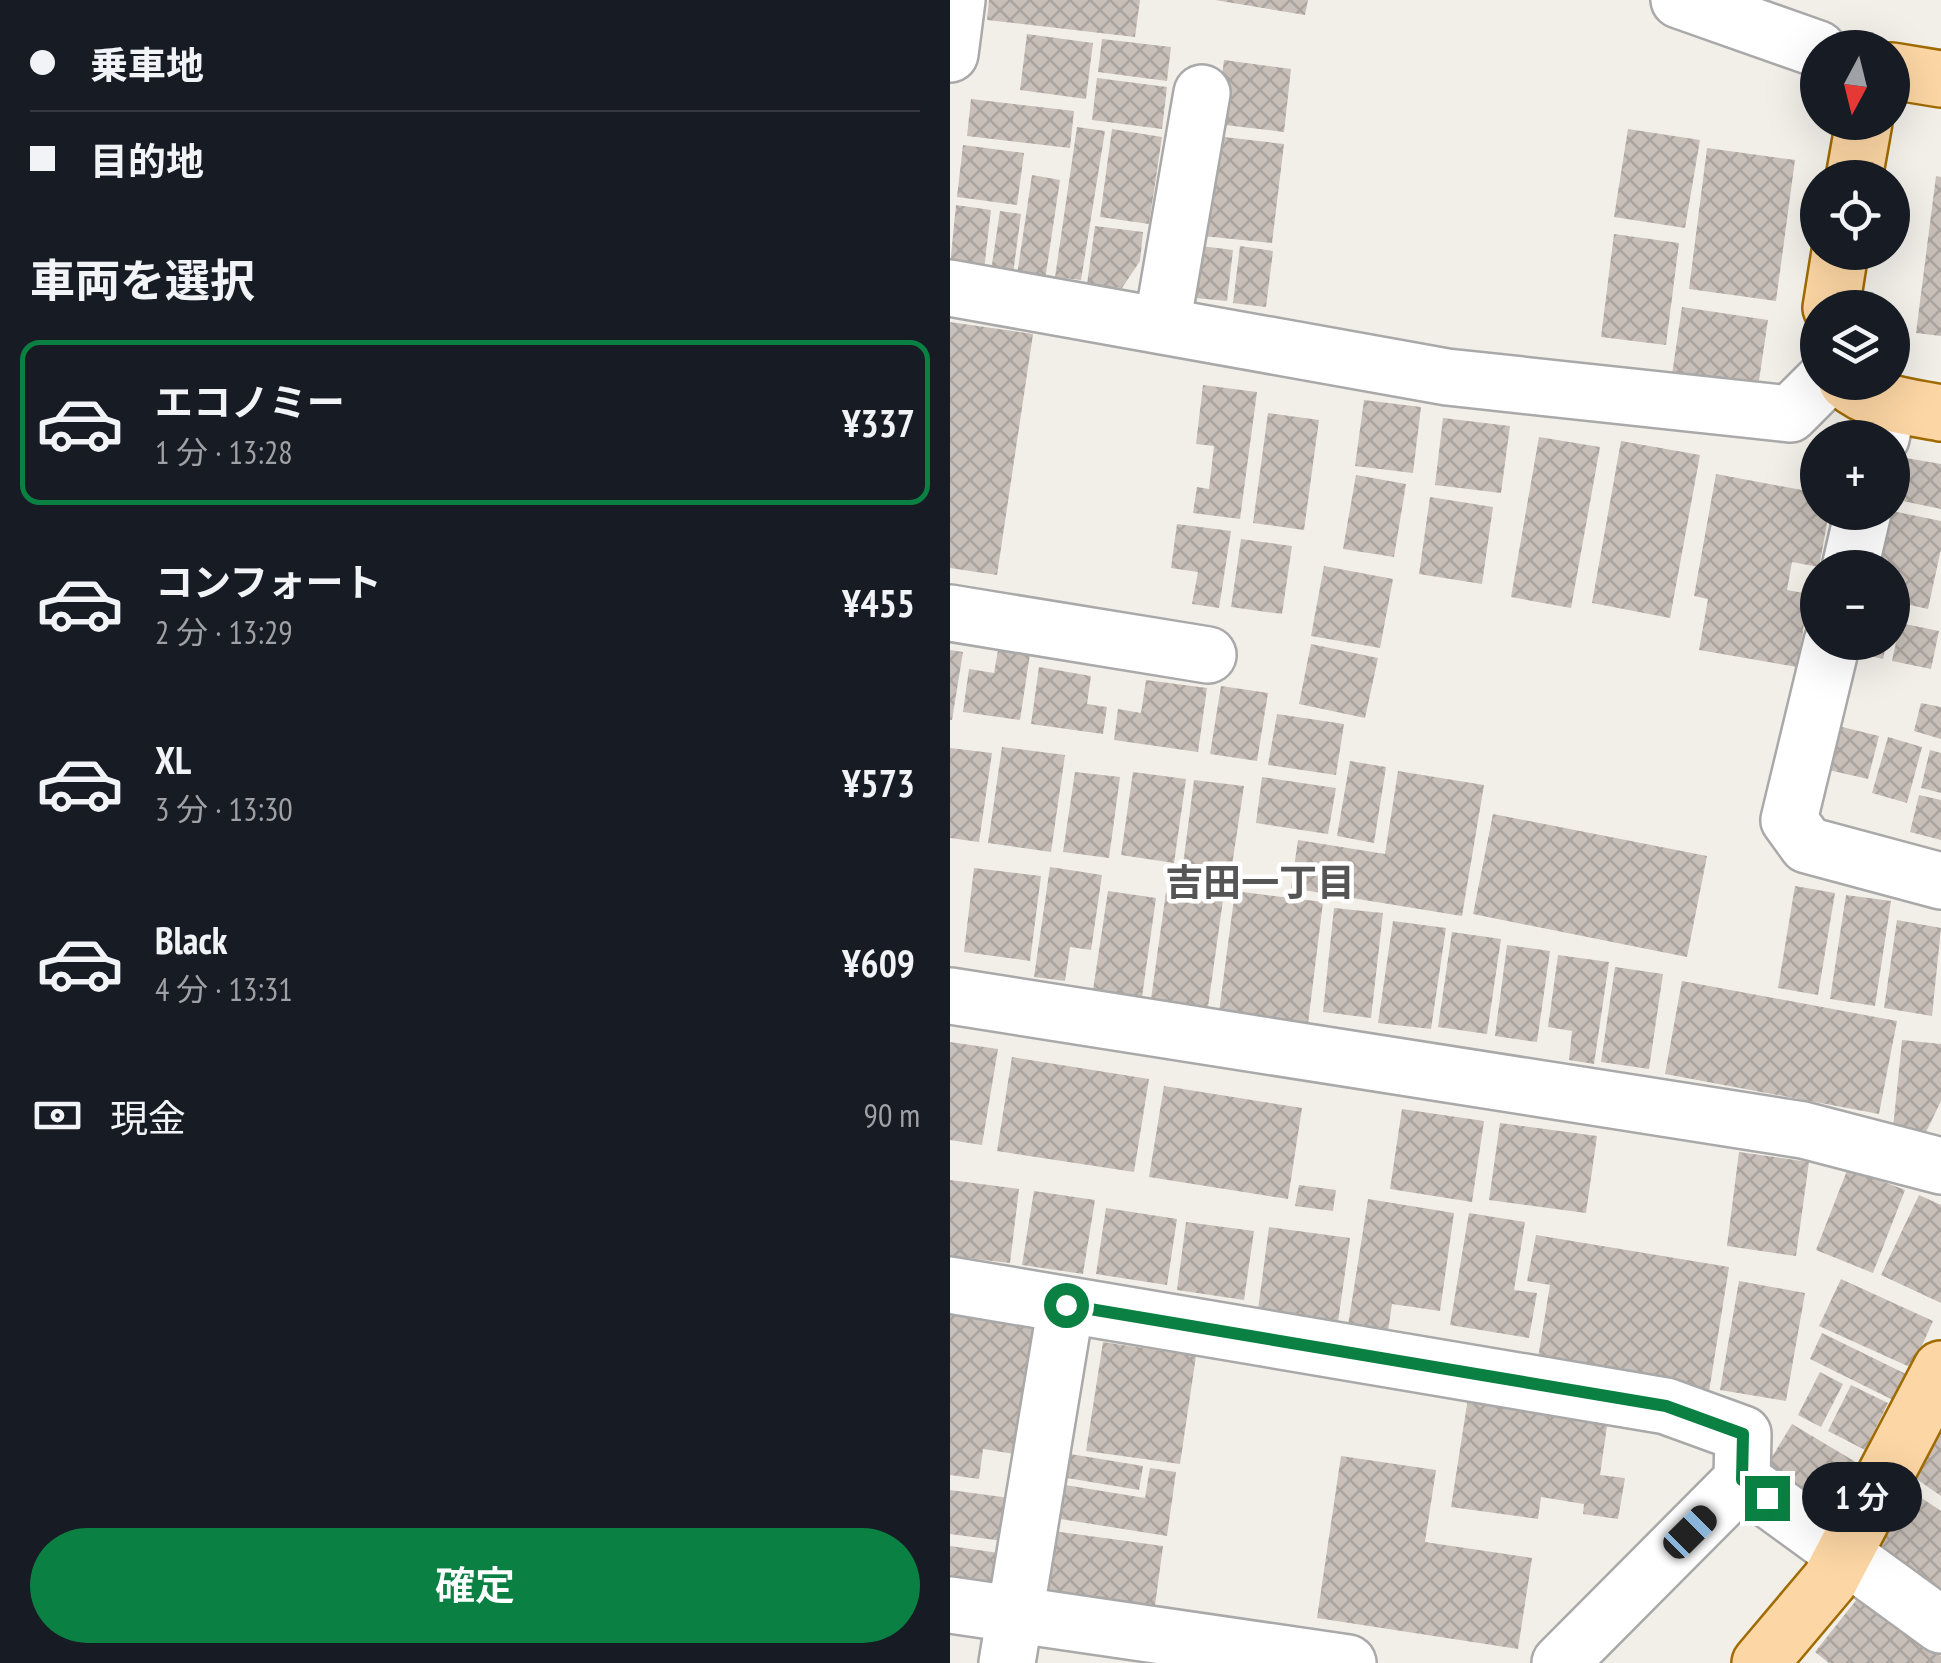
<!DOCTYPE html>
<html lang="ja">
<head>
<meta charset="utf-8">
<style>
  :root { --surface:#171b24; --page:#20242c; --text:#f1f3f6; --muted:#9ea1a6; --line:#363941; --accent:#0b8043 }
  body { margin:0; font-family:"PT Sans Narrow","Noto Sans JP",sans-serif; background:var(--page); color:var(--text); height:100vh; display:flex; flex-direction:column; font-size:38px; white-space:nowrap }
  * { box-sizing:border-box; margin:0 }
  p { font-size:32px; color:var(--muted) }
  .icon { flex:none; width:55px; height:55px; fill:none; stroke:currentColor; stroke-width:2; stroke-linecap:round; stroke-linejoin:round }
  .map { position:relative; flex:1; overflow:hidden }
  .details { display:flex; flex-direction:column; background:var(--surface); width:950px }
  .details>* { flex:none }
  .guide { display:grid; align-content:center; height:220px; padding:0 30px; background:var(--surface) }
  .needle { width:65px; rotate:187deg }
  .controls { position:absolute; left:850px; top:30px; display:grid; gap:20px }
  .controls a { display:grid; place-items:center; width:110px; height:110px; border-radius:50%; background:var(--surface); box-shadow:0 10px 40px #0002; font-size:50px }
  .end { position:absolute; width:45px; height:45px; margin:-22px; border:12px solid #0b8043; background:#fff; box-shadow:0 0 0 5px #fff }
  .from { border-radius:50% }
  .bubble { position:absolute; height:70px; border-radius:35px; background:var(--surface); box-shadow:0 10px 40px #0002; font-size:32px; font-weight:600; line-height:70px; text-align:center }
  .car { position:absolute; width:30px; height:60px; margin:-30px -15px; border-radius:12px; box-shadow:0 0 8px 2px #0007; background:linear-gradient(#222 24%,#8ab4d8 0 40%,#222 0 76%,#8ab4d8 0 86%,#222 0) }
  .guide b { display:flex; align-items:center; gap:35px; height:95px; font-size:38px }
  .guide b+b { border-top:2px solid var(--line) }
  .guide i { width:25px; height:25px; background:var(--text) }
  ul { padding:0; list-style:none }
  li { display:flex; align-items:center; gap:30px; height:165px; margin:0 20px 15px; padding:0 10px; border:5px solid transparent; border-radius:20px }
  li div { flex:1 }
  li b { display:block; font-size:38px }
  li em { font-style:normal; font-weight:600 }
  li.active { border-color:var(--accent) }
  li>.icon { width:90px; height:90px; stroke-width:1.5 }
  h2 { padding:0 30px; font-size:45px; line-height:120px }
  .pay { display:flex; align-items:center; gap:25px; height:110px; padding:0 30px; font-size:38px }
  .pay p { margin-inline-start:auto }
  .primary-button { display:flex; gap:20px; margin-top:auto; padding:20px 30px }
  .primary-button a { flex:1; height:115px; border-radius:60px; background:var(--accent); color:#fff; font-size:40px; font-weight:600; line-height:115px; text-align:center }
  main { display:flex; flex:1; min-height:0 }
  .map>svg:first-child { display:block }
  .building { fill:url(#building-cross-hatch) }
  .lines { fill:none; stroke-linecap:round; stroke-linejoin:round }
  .minor-casing { stroke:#a9a9a9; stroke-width:60 }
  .major-casing { stroke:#a06b00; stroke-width:60 }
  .minor { stroke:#fff; stroke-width:55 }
  .major { stroke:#fcd6a4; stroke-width:55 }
  .route { stroke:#0b8043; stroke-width:12 }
  .labels { text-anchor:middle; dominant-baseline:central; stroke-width:9; stroke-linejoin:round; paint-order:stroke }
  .neighbourhood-label { font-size:38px; font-weight:bold; fill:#555; stroke:#fff }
</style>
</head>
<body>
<main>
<section class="details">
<div class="guide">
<b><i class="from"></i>乗車地</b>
<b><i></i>目的地</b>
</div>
<h2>車両を選択</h2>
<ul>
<li class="active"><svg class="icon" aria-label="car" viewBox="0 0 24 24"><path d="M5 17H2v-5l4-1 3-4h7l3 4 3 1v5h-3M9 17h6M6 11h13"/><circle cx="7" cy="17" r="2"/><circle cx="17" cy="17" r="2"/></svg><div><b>エコノミー</b><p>1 分 · 13:28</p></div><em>¥337</em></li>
<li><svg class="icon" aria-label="car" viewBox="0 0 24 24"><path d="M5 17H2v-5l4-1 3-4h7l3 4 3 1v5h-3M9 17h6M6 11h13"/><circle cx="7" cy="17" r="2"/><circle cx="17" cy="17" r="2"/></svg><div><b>コンフォート</b><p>2 分 · 13:29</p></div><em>¥455</em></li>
<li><svg class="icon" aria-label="car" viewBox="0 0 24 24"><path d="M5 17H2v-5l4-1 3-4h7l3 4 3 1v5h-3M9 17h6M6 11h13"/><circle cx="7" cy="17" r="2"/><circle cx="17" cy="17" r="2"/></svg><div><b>XL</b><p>3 分 · 13:30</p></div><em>¥573</em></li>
<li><svg class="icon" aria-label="car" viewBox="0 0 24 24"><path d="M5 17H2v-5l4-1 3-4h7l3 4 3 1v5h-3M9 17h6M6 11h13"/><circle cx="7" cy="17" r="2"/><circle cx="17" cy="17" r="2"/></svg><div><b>Black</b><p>4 分 · 13:31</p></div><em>¥609</em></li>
</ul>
<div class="pay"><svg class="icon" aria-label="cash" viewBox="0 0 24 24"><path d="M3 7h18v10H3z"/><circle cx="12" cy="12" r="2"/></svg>現金<p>90 m</p></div>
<div class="primary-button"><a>確定</a></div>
</section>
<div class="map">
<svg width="991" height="1663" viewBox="0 0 991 1663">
  <defs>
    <pattern id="building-cross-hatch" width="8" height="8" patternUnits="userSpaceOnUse" patternTransform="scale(2.5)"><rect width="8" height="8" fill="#c7bfb8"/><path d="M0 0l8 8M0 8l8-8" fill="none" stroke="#aba49e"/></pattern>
  </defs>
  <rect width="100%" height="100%" fill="#f2efe9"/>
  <g class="building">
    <polygon points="39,0 190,0 185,37 37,20"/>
    <polygon points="265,0 358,0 355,15"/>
    <polygon points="77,34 143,43 136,99 70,90"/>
    <polygon points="152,39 221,47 217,81 148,72"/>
    <polygon points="274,60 341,69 334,132 266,124"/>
    <polygon points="147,78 217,87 212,129 142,120"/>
    <polygon points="21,99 124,111 120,148 17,136"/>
    <polygon points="127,127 155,131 131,280 105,277"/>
    <polygon points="162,129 212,137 199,224 150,217"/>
    <polygon points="678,129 750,140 735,228 664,217"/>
    <polygon points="265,136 334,144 322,243 253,236"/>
    <polygon points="13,145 74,153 67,205 7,197"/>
    <polygon points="757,148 845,160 826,301 739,289"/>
    <polygon points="82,175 110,180 95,280 67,275"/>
    <polygon points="986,176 991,177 991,336 966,333"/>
    <polygon points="6,205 41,210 34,270 0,266"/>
    <polygon points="50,211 71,214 63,274 41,271"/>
    <polygon points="145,226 193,232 190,261 172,288 137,284"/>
    <polygon points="664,234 729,243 716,345 651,337"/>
    <polygon points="251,246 283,250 277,301 245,298"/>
    <polygon points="290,246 323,251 316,307 283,303"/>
    <polygon points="732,307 818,320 807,394 721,381"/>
    <polygon points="0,322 83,334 47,575 0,568"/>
    <polygon points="253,385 307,392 290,519 243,513 247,487 259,489 264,446 246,444"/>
    <polygon points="414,400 471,407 463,473 405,466"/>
    <polygon points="318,413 369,420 354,530 303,523"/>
    <polygon points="493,418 560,426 551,493 485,485"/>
    <polygon points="589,437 650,447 621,608 561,597"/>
    <polygon points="671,441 750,455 720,618 642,603"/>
    <polygon points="956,458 991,464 991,509 948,500"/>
    <polygon points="766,474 868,493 868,512 879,512 869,567 842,562 837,590 859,594 847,667 749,650 758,599 744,596"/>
    <polygon points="406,475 456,484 444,557 393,549"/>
    <polygon points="480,497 543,507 532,584 469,574"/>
    <polygon points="942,511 991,521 991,549 978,609 942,601 942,568 927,568"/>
    <polygon points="227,524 281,531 269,608 242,604 248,572 221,568"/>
    <polygon points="291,539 342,546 332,614 281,607"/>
    <polygon points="374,566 443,579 430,648 361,636"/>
    <polygon points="950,623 989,631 981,669 942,661"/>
    <polygon points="900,642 937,642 933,659 898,651"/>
    <polygon points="361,644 428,658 415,718 349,704"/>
    <polygon points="0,650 13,652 2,720 0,720"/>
    <polygon points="48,650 80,654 70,720 13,712 19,669 44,673"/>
    <polygon points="89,667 141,676 137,704 157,707 153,734 81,724"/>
    <polygon points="196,680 257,688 248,752 164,740 168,709 191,713"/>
    <polygon points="271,686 318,693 307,761 260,754"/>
    <polygon points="971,703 991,707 991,739 964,731"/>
    <polygon points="327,714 394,724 386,775 318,765"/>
    <polygon points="884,725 929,736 918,779 874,769"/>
    <polygon points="938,737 972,747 957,803 922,793"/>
    <polygon points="52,747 115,755 101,852 38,843"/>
    <polygon points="0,748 42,753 29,842 0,838"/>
    <polygon points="980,750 991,753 991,793 971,788"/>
    <polygon points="400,761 436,767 424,843 387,836"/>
    <polygon points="448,771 534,785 512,916 341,888 348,840 435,854"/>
    <polygon points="125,772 170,777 159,858 113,852"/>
    <polygon points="183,772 236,779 224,863 171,855"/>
    <polygon points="312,777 386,788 378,834 306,823"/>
    <polygon points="244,780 294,786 281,872 233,865"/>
    <polygon points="969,795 991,800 991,840 960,832"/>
    <polygon points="543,814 757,856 737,957 523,914"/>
    <polygon points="100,867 152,875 141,950 120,947 115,981 84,977"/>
    <polygon points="24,868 91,876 80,961 14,952"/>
    <polygon points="845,886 885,893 868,995 828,988"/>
    <polygon points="158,891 206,898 192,997 143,990"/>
    <polygon points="285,891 373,902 358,1024 269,1012"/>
    <polygon points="216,892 273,900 258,1007 201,999"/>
    <polygon points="896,895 941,901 925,1006 880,999"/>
    <polygon points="384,908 433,913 421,1018 373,1012"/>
    <polygon points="947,920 991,928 982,1016 934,1008"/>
    <polygon points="443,921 496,928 481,1029 428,1023"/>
    <polygon points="502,932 551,939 537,1034 488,1027"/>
    <polygon points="557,945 600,951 587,1042 545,1036"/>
    <polygon points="608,955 659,962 644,1064 619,1060 622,1031 598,1027"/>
    <polygon points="665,967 713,974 699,1069 651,1062"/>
    <polygon points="732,981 947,1021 929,1114 715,1074"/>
    <polygon points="952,1040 991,1044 991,1101 976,1132 943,1128"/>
    <polygon points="0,1042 48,1049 32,1145 0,1140"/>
    <polygon points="62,1057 199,1079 184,1172 47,1151"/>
    <polygon points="214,1086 352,1108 338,1199 199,1177"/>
    <polygon points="452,1109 534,1121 522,1202 440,1189"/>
    <polygon points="550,1123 647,1136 636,1213 539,1200"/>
    <polygon points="789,1152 859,1162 846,1256 777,1246"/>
    <polygon points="898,1168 955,1190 923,1273 866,1250"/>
    <polygon points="0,1180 69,1189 60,1263 0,1256"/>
    <polygon points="349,1185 386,1190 383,1211 345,1206"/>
    <polygon points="84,1191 145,1200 133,1274 72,1265"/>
    <polygon points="969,1195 991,1205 991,1303 931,1275"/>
    <polygon points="418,1199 504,1213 490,1311 442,1304 437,1338 397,1332"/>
    <polygon points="156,1208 227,1219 217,1285 146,1274"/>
    <polygon points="519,1213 575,1222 564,1290 587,1293 579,1338 500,1325"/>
    <polygon points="236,1222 304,1231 294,1300 227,1290"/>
    <polygon points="319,1227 400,1238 387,1329 307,1317"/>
    <polygon points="586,1235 779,1267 758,1398 586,1370 600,1285 577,1281"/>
    <polygon points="891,1279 983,1321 962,1368 869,1326"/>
    <polygon points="789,1281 855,1293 836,1401 770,1390"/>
    <polygon points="0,1308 92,1322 71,1455 33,1449 29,1479 0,1475"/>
    <polygon points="872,1333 958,1375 945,1401 860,1359"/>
    <polygon points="153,1342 246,1356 230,1464 136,1451"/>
    <polygon points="870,1372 893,1384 871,1427 848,1415"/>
    <polygon points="901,1385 938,1403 915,1450 878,1431"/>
    <polygon points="518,1398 658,1419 650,1475 675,1478 668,1519 633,1514 634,1504 591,1497 588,1519 501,1507"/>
    <polygon points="991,1412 991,1496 952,1469"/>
    <polygon points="842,1424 909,1464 875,1520 808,1480"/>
    <polygon points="108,1452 193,1466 189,1490 105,1476"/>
    <polygon points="391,1456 486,1470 475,1542 582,1558 568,1649 367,1618"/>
    <polygon points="200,1468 226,1472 217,1536 98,1517 103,1483 195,1498"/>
    <polygon points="0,1490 60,1498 53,1541 0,1534"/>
    <polygon points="961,1491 991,1511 991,1597 922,1550"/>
    <polygon points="103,1531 213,1546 204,1613 95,1598"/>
    <polygon points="0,1546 49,1553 42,1599 0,1593"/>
    <polygon points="911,1594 991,1656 991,1663 879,1663 865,1652"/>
  </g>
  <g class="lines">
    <g class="minor-casing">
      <g id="minor">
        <polyline points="729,0 868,49"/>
        <polyline points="0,54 7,0"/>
        <polyline points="0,288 497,377 840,414 872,382"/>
        <polyline points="212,325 252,93"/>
        <polyline points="931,438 939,403"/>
        <polyline points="900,568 913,512"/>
        <polyline points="0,613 258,655"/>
        <polyline points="882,642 839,820 857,845 991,881"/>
        <polyline points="0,996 853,1130 991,1166"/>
        <polyline points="0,1285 716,1406 793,1434 792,1480 610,1663"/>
        <polyline points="792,1480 991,1625"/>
        <polyline points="0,1605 398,1663"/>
        <polyline points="57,1663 116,1305"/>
      </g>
    </g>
    <g class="major-casing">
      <g id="major">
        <polyline points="942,71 991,79"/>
        <polyline points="904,178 914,122"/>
        <polyline points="881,308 890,252"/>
        <path d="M897,382C921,404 961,407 991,413"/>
        <polyline points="810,1663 880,1580 991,1369"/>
      </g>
    </g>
    <use href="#minor" class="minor"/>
    <use href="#major" class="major"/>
  </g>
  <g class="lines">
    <polyline class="route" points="116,1305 716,1406 793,1434 792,1480 817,1498"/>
  </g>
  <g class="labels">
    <g class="neighbourhood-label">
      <text x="310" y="881">吉田一丁目</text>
    </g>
  </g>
</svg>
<div class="controls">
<a><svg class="needle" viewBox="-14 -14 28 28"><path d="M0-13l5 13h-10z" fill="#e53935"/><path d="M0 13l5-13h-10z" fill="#9ea1a6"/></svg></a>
<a><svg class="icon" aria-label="locate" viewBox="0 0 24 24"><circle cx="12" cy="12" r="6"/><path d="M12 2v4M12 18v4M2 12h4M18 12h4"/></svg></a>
<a><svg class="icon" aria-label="layers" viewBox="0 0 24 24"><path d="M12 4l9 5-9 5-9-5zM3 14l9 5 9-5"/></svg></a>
<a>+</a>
<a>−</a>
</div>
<i class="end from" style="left:116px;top:1305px"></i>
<i class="end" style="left:817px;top:1498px"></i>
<div class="bubble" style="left:852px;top:1462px;width:120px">1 分</div>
<i class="car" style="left:740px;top:1532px;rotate:45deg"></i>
</div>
</main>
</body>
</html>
